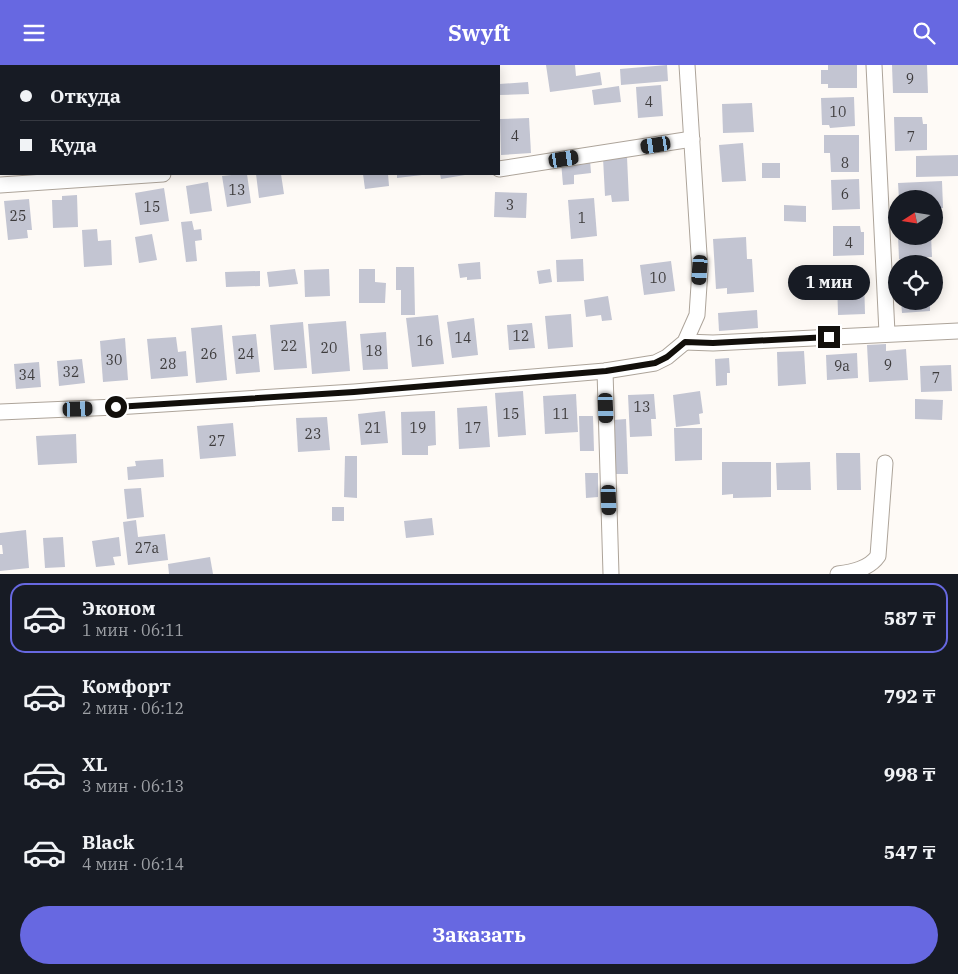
<!DOCTYPE html>
<html lang="ru">
<head>
<meta charset="utf-8">
<style>
  :root { --surface:#171b24; --page:#20242c; --text:#f1f3f6; --muted:#9ea1a6; --line:#363941; --accent:#6768e1 }
  body { margin:0; font-family:"IBM Plex Serif",serif; background:var(--page); color:var(--text); height:100vh; display:flex; flex-direction:column; font-size:19px; white-space:nowrap }
  * { box-sizing:border-box; margin:0 }
  p { font-size:16px; color:var(--muted) }
  .icon { flex:none; width:28px; height:28px; fill:none; stroke:currentColor; stroke-width:2; stroke-linecap:round; stroke-linejoin:round }
  .map { position:relative; height:509px; overflow:hidden }
  .sheet { display:flex; flex-direction:column; background:var(--surface); flex:1 }
  .sheet>* { flex:none }
  .banner { position:absolute; left:0px; top:0px; width:500px; height:110px; box-shadow:0 2px 12px #0003; display:grid; align-content:center; height:110px; padding:0 20px; background:var(--surface) }
  .needle { width:32px; rotate:258deg }
  .tools { position:absolute; left:888px; top:125px; display:grid; gap:10px }
  .tools a { display:grid; place-items:center; width:55px; height:55px; border-radius:50%; background:var(--surface); box-shadow:0 2px 12px #0003; font-size:25px }
  .end { position:absolute; width:22px; height:22px; margin:-11px; border:6px solid #120f0b; background:#fff; box-shadow:0 0 0 2px #fff }
  .from { border-radius:50% }
  .bubble { position:absolute; height:35px; border-radius:18px; background:var(--surface); box-shadow:0 2px 12px #0003; font-size:16px; font-weight:700; line-height:35px; text-align:center }
  .car { position:absolute; width:15px; height:30px; margin:-15px -8px; border-radius:6px; box-shadow:0 0 4px 1px #0007; background:linear-gradient(#222 24%,#8ab4d8 0 40%,#222 0 76%,#8ab4d8 0 86%,#222 0) }
  .banner b { display:flex; align-items:center; gap:18px; height:48px; font-size:19px }
  .banner b+b { border-top:1px solid var(--line) }
  .banner i { width:12px; height:12px; background:var(--text) }
  ul { padding:9px 0 0; list-style:none }
  li { display:flex; align-items:center; gap:15px; height:70px; margin:0 10px 8px; padding:0 10px; border:2px solid transparent; border-radius:15px }
  li div { flex:1 }
  li b { display:block; font-size:19px }
  li em { font-style:normal; font-weight:700 }
  li.on { border-color:var(--accent) }
  li>.icon { width:45px; height:45px; stroke-width:1.5 }
  .action { display:flex; gap:10px; margin-top:auto; padding:10px 20px }
  .action a { flex:1; height:58px; border-radius:30px; background:var(--accent); color:#fff; font-size:20px; font-weight:700; line-height:58px; text-align:center }
  header { display:flex; justify-content:space-between; align-items:center; height:65px; padding:0 20px; background:var(--accent); color:#fff; font-size:22px; font-weight:700 }
  .map>svg:first-child { display:block }
  .building { fill:#c3c5d2 }
  .lines { fill:none; stroke-linecap:round; stroke-linejoin:round }
  .minor-casing { stroke:#ada49a; stroke-width:17 }
  .minor { stroke:#fff; stroke-width:15 }
  .route { stroke:#120f0b; stroke-width:6 }
  .labels { text-anchor:middle; dominant-baseline:central; stroke-width:5; stroke-linejoin:round; paint-order:stroke }
  .number-label { font-size:14px; fill:#3e3c3d }
</style>
</head>
<body>
<header><svg class="icon" aria-label="menu" viewBox="0 0 24 24"><path d="M4 6h16M4 12h16M4 18h16"/></svg>Swyft<svg class="icon" aria-label="search" viewBox="0 0 24 24"><circle cx="10" cy="10" r="6"/><path d="M15 15l6 6"/></svg></header>
<div class="map">
<svg width="958" height="509" viewBox="0 0 958 509">
  <rect width="100%" height="100%" fill="#fefaf6"/>
  <g class="building">
    <polygon points="546,0 575,0 576,11 600,7 602,20 550,27"/>
    <polygon points="667,0 668,16 621,20 620,4"/>
    <polygon points="828,0 857,0 857,23 828,23 828,19 821,19 821,5 828,5"/>
    <polygon points="892,0 927,0 928,28 893,28"/>
    <polygon points="528,17 529,29 499,30 499,19"/>
    <polygon points="661,20 663,51 638,53 636,22"/>
    <polygon points="619,21 621,37 594,40 592,25"/>
    <polygon points="854,32 855,61 830,63 829,60 822,60 821,33"/>
    <polygon points="752,38 754,67 723,68 722,39"/>
    <polygon points="894,52 922,52 923,59 927,59 927,85 895,86"/>
    <polygon points="529,53 531,88 501,90 500,54"/>
    <polygon points="824,70 859,70 859,107 831,107 830,88 824,88"/>
    <polygon points="743,78 746,116 722,117 719,80"/>
    <polygon points="958,90 958,111 916,112 916,91"/>
    <polygon points="627,92 629,136 612,137 611,130 605,131 603,93"/>
    <polygon points="590,95 591,108 574,110 574,119 563,120 561,97"/>
    <rect x="762" y="98" width="18" height="15"/>
    <polygon points="241,109 247,109 251,138 227,142 222,111"/>
    <polygon points="256,109 281,109 284,129 259,133"/>
    <polygon points="363,109 388,109 389,121 365,124"/>
    <polygon points="397,109 422,109 422,110 397,113"/>
    <polygon points="440,109 465,109 465,110 441,114"/>
    <polygon points="859,114 860,144 832,145 831,115"/>
    <polygon points="942,116 943,143 934,143 934,134 899,134 898,118"/>
    <polygon points="208,117 212,146 190,149 186,121"/>
    <polygon points="164,123 169,156 140,160 135,128"/>
    <polygon points="495,127 527,128 526,153 494,152"/>
    <polygon points="77,130 78,162 53,163 52,135 62,135 62,131"/>
    <polygon points="594,133 597,171 571,174 568,135"/>
    <polygon points="29,134 32,165 27,165 28,173 8,175 4,136"/>
    <polygon points="784,140 806,141 806,157 784,156"/>
    <polygon points="192,156 194,165 201,164 202,175 195,176 197,196 186,197 181,157"/>
    <polygon points="833,161 860,161 861,167 864,167 864,190 833,191"/>
    <polygon points="97,164 98,176 111,175 112,200 84,202 82,165"/>
    <polygon points="152,169 157,195 139,198 135,172"/>
    <polygon points="898,171 931,171 932,192 899,194"/>
    <polygon points="746,172 747,194 752,194 754,227 727,229 727,223 716,224 713,174"/>
    <polygon points="583,194 584,216 557,217 556,195"/>
    <polygon points="671,196 675,226 644,230 640,200"/>
    <polygon points="480,197 481,214 467,215 467,212 460,213 458,199"/>
    <polygon points="396,202 414,202 415,250 401,250 401,225 396,225"/>
    <polygon points="295,204 298,219 269,222 267,207"/>
    <polygon points="329,204 330,231 305,232 304,205"/>
    <polygon points="359,204 375,204 375,217 386,218 385,238 359,238"/>
    <polygon points="550,204 552,217 539,219 537,206"/>
    <polygon points="260,206 260,221 226,222 225,207"/>
    <polygon points="864,212 865,249 838,250 837,213"/>
    <polygon points="608,231 612,255 602,256 601,250 586,252 584,235"/>
    <polygon points="901,236 930,236 930,246 902,248"/>
    <polygon points="757,245 758,263 719,266 718,248"/>
    <polygon points="571,249 573,282 548,284 545,251"/>
    <polygon points="438,250 444,299 412,302 406,253"/>
    <polygon points="474,253 478,290 452,293 447,257"/>
    <polygon points="346,256 350,306 312,309 308,259"/>
    <polygon points="303,257 307,303 274,305 270,260"/>
    <polygon points="532,258 535,283 509,285 507,260"/>
    <polygon points="222,260 227,315 196,318 191,263"/>
    <polygon points="386,267 388,304 363,305 360,269"/>
    <polygon points="256,269 260,307 236,309 232,271"/>
    <polygon points="176,272 178,287 186,286 188,311 151,314 147,274"/>
    <polygon points="125,273 128,315 103,317 100,276"/>
    <polygon points="886,279 886,286 906,284 908,315 869,317 867,280"/>
    <polygon points="804,286 806,319 778,321 777,287"/>
    <polygon points="857,288 858,313 827,315 826,290"/>
    <polygon points="729,293 730,308 727,308 727,320 716,321 715,294"/>
    <polygon points="82,294 85,318 59,321 57,296"/>
    <polygon points="39,297 41,322 16,324 14,299"/>
    <polygon points="951,300 952,326 921,327 920,301"/>
    <polygon points="523,326 526,370 498,372 495,328"/>
    <polygon points="700,326 703,348 699,349 700,359 676,362 673,330"/>
    <polygon points="576,329 578,367 545,369 543,331"/>
    <polygon points="654,329 656,354 651,354 652,371 630,372 628,330"/>
    <polygon points="915,334 943,335 942,355 915,354"/>
    <polygon points="487,341 490,382 459,384 457,343"/>
    <polygon points="385,346 388,378 361,380 358,349"/>
    <polygon points="435,346 436,380 428,381 428,390 402,390 401,347"/>
    <polygon points="579,351 593,351 594,386 580,386"/>
    <polygon points="327,352 330,385 298,387 296,353"/>
    <polygon points="626,354 628,409 616,409 613,355"/>
    <polygon points="233,358 236,391 200,394 197,361"/>
    <polygon points="674,363 702,363 702,395 675,396"/>
    <polygon points="76,369 77,398 38,400 36,371"/>
    <polygon points="836,388 860,388 861,425 837,425"/>
    <polygon points="345,391 357,391 357,433 344,432"/>
    <polygon points="163,394 164,412 128,415 127,402 136,401 135,396"/>
    <polygon points="722,397 771,397 771,432 733,433 733,429 722,430"/>
    <polygon points="810,397 811,425 777,425 776,398"/>
    <polygon points="585,408 598,408 598,432 586,433"/>
    <polygon points="141,423 144,452 127,454 124,424"/>
    <rect x="332" y="442" width="12" height="14"/>
    <polygon points="432,453 434,470 406,473 404,456"/>
    <polygon points="136,455 138,472 165,469 168,495 128,500 123,457"/>
    <polygon points="26,465 29,503 0,506 0,489 3,489 2,480 0,480 0,468"/>
    <polygon points="63,472 65,502 45,503 43,473"/>
    <polygon points="119,472 121,491 113,492 115,500 96,502 92,476"/>
    <polygon points="210,492 213,509 169,509 168,499"/>
  </g>
  <g class="lines">
    <g class="minor-casing">
      <g id="minor">
        <polyline points="473,0 473,1"/>
        <polyline points="874,0 887,268"/>
        <polyline points="212,1 220,0"/>
        <polyline points="0,53 1,52"/>
        <polyline points="499,104 692,74"/>
        <polyline points="0,120 163,109"/>
        <polyline points="685,277 713,278 958,266"/>
        <polyline points="605,306 611,509"/>
        <polyline points="0,347 116,342 354,327 605,306 655,298 667,292 685,277 697,250 700,205 687,0"/>
        <path d="M838,509C852,507 869,504 878,491L885,398"/>
      </g>
    </g>
    <use href="#minor" class="minor"/>
  </g>
  <g class="lines">
    <polyline class="route" points="116,342 354,327 606,306 655,298 667,292 685,277 713,278 829,272"/>
  </g>
  <g class="labels">
    <g class="number-label">
      <text x="910" y="14">9</text>
      <text x="649" y="37">4</text>
      <text x="838" y="47">10</text>
      <text x="515" y="71">4</text>
      <text x="911" y="72">7</text>
      <text x="845" y="98">8</text>
      <text x="237" y="125">13</text>
      <text x="845" y="129">6</text>
      <text x="510" y="140">3</text>
      <text x="152" y="142">15</text>
      <text x="18" y="151">25</text>
      <text x="582" y="153">1</text>
      <text x="849" y="178">4</text>
      <text x="658" y="213">10</text>
      <text x="521" y="271">12</text>
      <text x="463" y="273">14</text>
      <text x="425" y="276">16</text>
      <text x="289" y="281">22</text>
      <text x="329" y="283">20</text>
      <text x="374" y="286">18</text>
      <text x="209" y="289">26</text>
      <text x="246" y="289">24</text>
      <text x="114" y="295">30</text>
      <text x="168" y="299">28</text>
      <text x="888" y="300">9</text>
      <text x="842" y="301">9а</text>
      <text x="71" y="307">32</text>
      <text x="27" y="310">34</text>
      <text x="936" y="313">7</text>
      <text x="642" y="342">13</text>
      <text x="511" y="349">15</text>
      <text x="561" y="349">11</text>
      <text x="373" y="363">21</text>
      <text x="418" y="363">19</text>
      <text x="473" y="363">17</text>
      <text x="313" y="369">23</text>
      <text x="217" y="376">27</text>
      <text x="147" y="483">27а</text>
    </g>
  </g>
</svg>
<div class="tools">
<a><svg class="needle" viewBox="-14 -14 28 28"><path d="M0-13l5 13h-10z" fill="#e53935"/><path d="M0 13l5-13h-10z" fill="#9ea1a6"/></svg></a>
<a><svg class="icon" aria-label="locate" viewBox="0 0 24 24"><circle cx="12" cy="12" r="6"/><path d="M12 2v4M12 18v4M2 12h4M18 12h4"/></svg></a>
</div>
<i class="end from" style="left:116px;top:342px"></i>
<i class="end" style="left:829px;top:272px"></i>
<div class="bubble" style="left:788px;top:200px;width:82px">1 мин</div>
<i class="car" style="left:656px;top:80px;rotate:261deg"></i>
<i class="car" style="left:564px;top:94px;rotate:81deg"></i>
<i class="car" style="left:700px;top:205px;rotate:184deg"></i>
<i class="car" style="left:606px;top:343px;rotate:178deg"></i>
<i class="car" style="left:78px;top:344px;rotate:88deg"></i>
<i class="car" style="left:609px;top:435px;rotate:178deg"></i>
<div class="banner">
<b><i class="from"></i>Откуда</b>
<b><i></i>Куда</b>
</div>
</div>
<section class="sheet">
<ul>
<li class="on"><svg class="icon" aria-label="car" viewBox="0 0 24 24"><path d="M5 17H2v-5l4-1 3-4h7l3 4 3 1v5h-3M9 17h6M6 11h13"/><circle cx="7" cy="17" r="2"/><circle cx="17" cy="17" r="2"/></svg><div><b>Эконом</b><p>1 мин · 06:11</p></div><em>587 ₸</em></li>
<li><svg class="icon" aria-label="car" viewBox="0 0 24 24"><path d="M5 17H2v-5l4-1 3-4h7l3 4 3 1v5h-3M9 17h6M6 11h13"/><circle cx="7" cy="17" r="2"/><circle cx="17" cy="17" r="2"/></svg><div><b>Комфорт</b><p>2 мин · 06:12</p></div><em>792 ₸</em></li>
<li><svg class="icon" aria-label="car" viewBox="0 0 24 24"><path d="M5 17H2v-5l4-1 3-4h7l3 4 3 1v5h-3M9 17h6M6 11h13"/><circle cx="7" cy="17" r="2"/><circle cx="17" cy="17" r="2"/></svg><div><b>XL</b><p>3 мин · 06:13</p></div><em>998 ₸</em></li>
<li><svg class="icon" aria-label="car" viewBox="0 0 24 24"><path d="M5 17H2v-5l4-1 3-4h7l3 4 3 1v5h-3M9 17h6M6 11h13"/><circle cx="7" cy="17" r="2"/><circle cx="17" cy="17" r="2"/></svg><div><b>Black</b><p>4 мин · 06:14</p></div><em>547 ₸</em></li>
</ul>
<div class="action"><a>Заказать</a></div>
</section>
</body>
</html>
